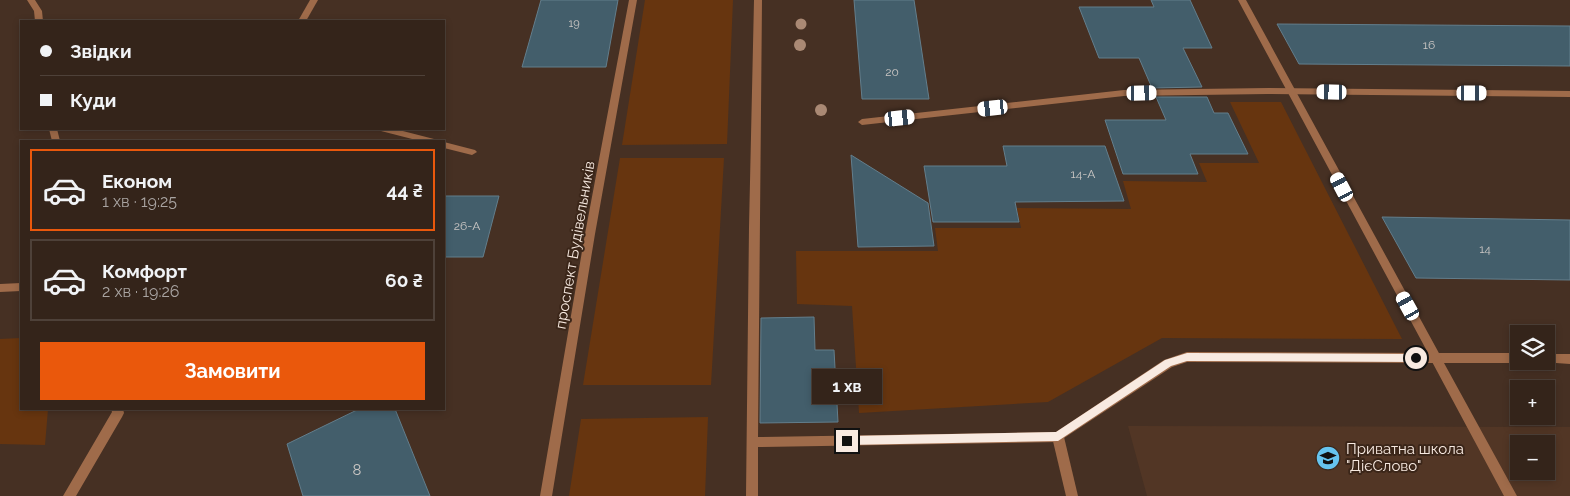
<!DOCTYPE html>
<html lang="uk">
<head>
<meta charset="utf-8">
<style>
  :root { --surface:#34241a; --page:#3f3027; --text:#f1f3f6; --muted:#a9a4a2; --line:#4e4139; --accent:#ea580c }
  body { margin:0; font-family:Raleway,sans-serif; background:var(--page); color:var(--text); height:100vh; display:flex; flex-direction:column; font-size:19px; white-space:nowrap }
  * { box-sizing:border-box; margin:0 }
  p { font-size:16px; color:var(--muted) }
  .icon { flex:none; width:28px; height:28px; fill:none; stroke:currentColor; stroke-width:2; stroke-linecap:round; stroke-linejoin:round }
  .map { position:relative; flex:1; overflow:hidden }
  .panel { position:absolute; left:20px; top:140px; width:425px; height:270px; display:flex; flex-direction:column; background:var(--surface); border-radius:0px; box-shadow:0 2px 8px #0003,0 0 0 1px var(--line) }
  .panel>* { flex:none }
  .guide { position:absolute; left:20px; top:20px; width:425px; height:110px; border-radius:0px; box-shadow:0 2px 8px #0003,0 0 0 1px var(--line); display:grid; align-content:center; height:110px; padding:0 20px; background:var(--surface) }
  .tools { position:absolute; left:1510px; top:325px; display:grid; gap:10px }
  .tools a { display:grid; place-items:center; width:45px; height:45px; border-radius:0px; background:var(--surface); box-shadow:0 2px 8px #0003,0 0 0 1px var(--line); font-size:25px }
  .end { position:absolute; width:22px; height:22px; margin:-11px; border:6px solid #f8eae1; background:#111; box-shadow:0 0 0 2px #111 }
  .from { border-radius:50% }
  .bubble { position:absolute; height:35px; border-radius:0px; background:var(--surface); box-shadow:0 2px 8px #0003,0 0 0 1px var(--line); font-size:16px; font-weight:700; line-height:35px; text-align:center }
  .car { position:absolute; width:15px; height:30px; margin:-15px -8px; border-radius:6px; box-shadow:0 0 4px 1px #0007; background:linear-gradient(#fff 24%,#345 0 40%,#fff 0 76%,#345 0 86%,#fff 0) }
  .guide b { display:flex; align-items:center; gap:18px; height:48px; font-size:19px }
  .guide b+b { border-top:1px solid var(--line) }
  .guide i { width:12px; height:12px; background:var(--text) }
  ul { padding:9px 0 0; list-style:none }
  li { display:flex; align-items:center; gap:15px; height:82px; margin:0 10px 8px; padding:0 10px; border:2px solid var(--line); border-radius:0px }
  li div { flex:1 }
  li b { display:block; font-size:19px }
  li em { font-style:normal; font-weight:700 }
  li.active { border-color:var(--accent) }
  li>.icon { width:45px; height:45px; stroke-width:1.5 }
  .cta { display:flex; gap:10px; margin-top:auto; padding:10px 20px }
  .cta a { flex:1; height:58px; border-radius:0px; background:var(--accent); color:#fff; font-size:20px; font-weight:700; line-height:58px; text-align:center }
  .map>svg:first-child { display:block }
  .built { fill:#523625; fill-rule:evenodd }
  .green { fill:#67350f }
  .building { fill:#435e6b; stroke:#637e8c }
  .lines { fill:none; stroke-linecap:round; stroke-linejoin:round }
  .lane { fill:#9f6b4a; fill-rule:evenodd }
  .street { fill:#9f6b4a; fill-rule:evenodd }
  .tree { fill:#aa8974 }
  .route { fill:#f8eae1 }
  .labels { text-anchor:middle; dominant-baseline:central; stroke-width:4; stroke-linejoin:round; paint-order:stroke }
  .far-number-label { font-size:11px; fill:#cbc7c4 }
  .number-label { font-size:12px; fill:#cbc7c4 }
  .street-label { font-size:15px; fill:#f8eae1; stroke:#3b2619 }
  .poi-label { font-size:15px; fill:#f8eae1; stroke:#3b2619; text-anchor:start }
  .near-number-label { font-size:15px; fill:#cbc7c4 }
</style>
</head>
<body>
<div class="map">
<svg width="1570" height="496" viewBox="0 0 1570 496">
  <rect width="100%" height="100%" fill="#463023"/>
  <path class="built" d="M1128,426L1570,427V496H1147ZM1519,444H1546V471H1519Z"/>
  <g class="green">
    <polygon points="645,0 733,0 727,144 622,145"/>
    <polygon points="1230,102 1281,102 1402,339 1162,338 1048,402 859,413 852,306 797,304 796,251 938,251 935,228 1021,228 1017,208 1131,209 1123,181 1207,182 1199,163 1259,163"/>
    <polygon points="620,158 724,158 711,385 583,385"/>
    <polygon points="21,338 21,409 48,409 45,445 0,444 0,339"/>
    <polygon points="708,417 705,496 569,496 581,419"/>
  </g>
  <g class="building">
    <polygon points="541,0 618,0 606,67 522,67"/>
    <polygon points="854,0 914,0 929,99 862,99"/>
    <polygon points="1151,0 1190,0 1212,48 1183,48 1202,87 1152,88 1139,58 1099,58 1079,7 1154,7"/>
    <polygon points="1277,24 1570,26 1570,66 1299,64"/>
    <polygon points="1156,97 1207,97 1214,113 1228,113 1248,154 1190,154 1198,174 1123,174 1105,120 1166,120"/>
    <polygon points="1003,146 1105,146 1124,201 1015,202 1019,222 933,222 924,166 1007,166"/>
    <polygon points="851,155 928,203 934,246 858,247"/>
    <polygon points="444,196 499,196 483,257 444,257"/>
    <polygon points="1382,217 1570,220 1570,280 1416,278"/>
    <polygon points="814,317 815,350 834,350 838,422 760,423 761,318"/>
    <polygon points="359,409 395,409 430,496 303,496 287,444"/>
  </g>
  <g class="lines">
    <g class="lane">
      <polygon points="27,0 35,0 42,11 43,21 35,21 34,11"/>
      <polygon points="310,0 318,0 306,21 298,21"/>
      <polygon points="1268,88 1570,91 1570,97 1268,94 1124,96 862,125 858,122 862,119 1124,90"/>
      <polygon points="49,129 57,129 60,141 52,141"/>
      <polygon points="380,129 395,129 434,139 435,141 420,141 381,131"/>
      <polygon points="444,142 475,150 477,152 472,155 444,148"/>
      <polygon points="21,283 21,291 0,292 0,284"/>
      <polygon points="1436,353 1519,353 1519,361 1523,361 1519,363 1444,363 1517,496 1504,496 1430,358 1432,355"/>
      <polygon points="1546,354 1570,354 1570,364 1542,362 1546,361"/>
      <polygon points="111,409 123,409 124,413 122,417 76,496 63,496 112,412"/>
      <polygon points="1058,432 1062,433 1064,437 1078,496 1066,496 1052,437 1054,433"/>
    </g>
    <g class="street">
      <polygon points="629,0 637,0 595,234 552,496 540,496 585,234"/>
      <polygon points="754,0 762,0 758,437 1056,432 1164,360 1187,352 1428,353 1238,0 1246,0 1440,355 1442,358 1440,361 1436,363 1187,362 1172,367 1058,442 758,447 758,496 746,496 749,227"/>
    </g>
  </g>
  <g class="tree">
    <circle cx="801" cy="24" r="5.5"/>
    <circle cx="800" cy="45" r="6"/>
    <circle cx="821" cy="110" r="6"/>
  </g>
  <polygon class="route" points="1187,353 1416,354 1421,358 1416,362 1187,361 1171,366 1058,441 847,445 842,441 847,436 1056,432 1165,360"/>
  <defs>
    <g id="school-disc" transform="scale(1.25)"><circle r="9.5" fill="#66c4ef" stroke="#3b2619"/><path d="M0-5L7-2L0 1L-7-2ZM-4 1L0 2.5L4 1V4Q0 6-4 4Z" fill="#111"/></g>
  </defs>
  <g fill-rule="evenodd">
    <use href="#school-disc" x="1328" y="458"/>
  </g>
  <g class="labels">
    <g class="far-number-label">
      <text x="574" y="23">19</text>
    </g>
    <g class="number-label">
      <text x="1429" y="45">16</text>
      <text x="892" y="72">20</text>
      <text x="1083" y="174">14-А</text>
      <text x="467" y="226">26-А</text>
      <text x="1485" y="249">14</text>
    </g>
    <g class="street-label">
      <text transform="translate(575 245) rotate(-80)">проспект Будівельників</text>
    </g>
    <g class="poi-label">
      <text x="1346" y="449">Приватна школа<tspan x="1346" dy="17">"ДієСлово"</tspan></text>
    </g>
    <g class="near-number-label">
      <text x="357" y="470">8</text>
    </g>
  </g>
</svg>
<div class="tools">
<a><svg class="icon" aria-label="layers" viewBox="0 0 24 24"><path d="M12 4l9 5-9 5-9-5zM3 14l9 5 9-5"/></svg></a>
<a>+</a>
<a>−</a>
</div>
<i class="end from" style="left:1416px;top:358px"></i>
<i class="end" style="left:847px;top:441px"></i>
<div class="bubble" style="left:812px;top:369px;width:70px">1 хв</div>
<i class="car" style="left:1332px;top:92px;rotate:271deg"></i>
<i class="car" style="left:1142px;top:93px;rotate:89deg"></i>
<i class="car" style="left:1472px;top:93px;rotate:90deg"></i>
<i class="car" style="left:993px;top:108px;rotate:264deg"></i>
<i class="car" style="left:900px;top:118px;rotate:84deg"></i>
<i class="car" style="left:1342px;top:187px;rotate:332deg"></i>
<i class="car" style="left:1408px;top:306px;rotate:331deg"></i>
<div class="guide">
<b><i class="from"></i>Звідки</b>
<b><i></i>Куди</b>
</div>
<section class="panel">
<ul>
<li class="active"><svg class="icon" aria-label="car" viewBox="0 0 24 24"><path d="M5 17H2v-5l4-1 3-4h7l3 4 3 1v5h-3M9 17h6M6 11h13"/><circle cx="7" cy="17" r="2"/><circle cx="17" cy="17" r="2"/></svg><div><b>Економ</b><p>1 хв · 19:25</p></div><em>44 ₴</em></li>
<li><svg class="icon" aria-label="car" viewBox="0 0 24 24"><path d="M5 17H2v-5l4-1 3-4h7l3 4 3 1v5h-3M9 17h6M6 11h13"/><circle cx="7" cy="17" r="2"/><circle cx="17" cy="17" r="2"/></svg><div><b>Комфорт</b><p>2 хв · 19:26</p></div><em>60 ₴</em></li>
</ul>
<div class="cta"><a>Замовити</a></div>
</section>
</div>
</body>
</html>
